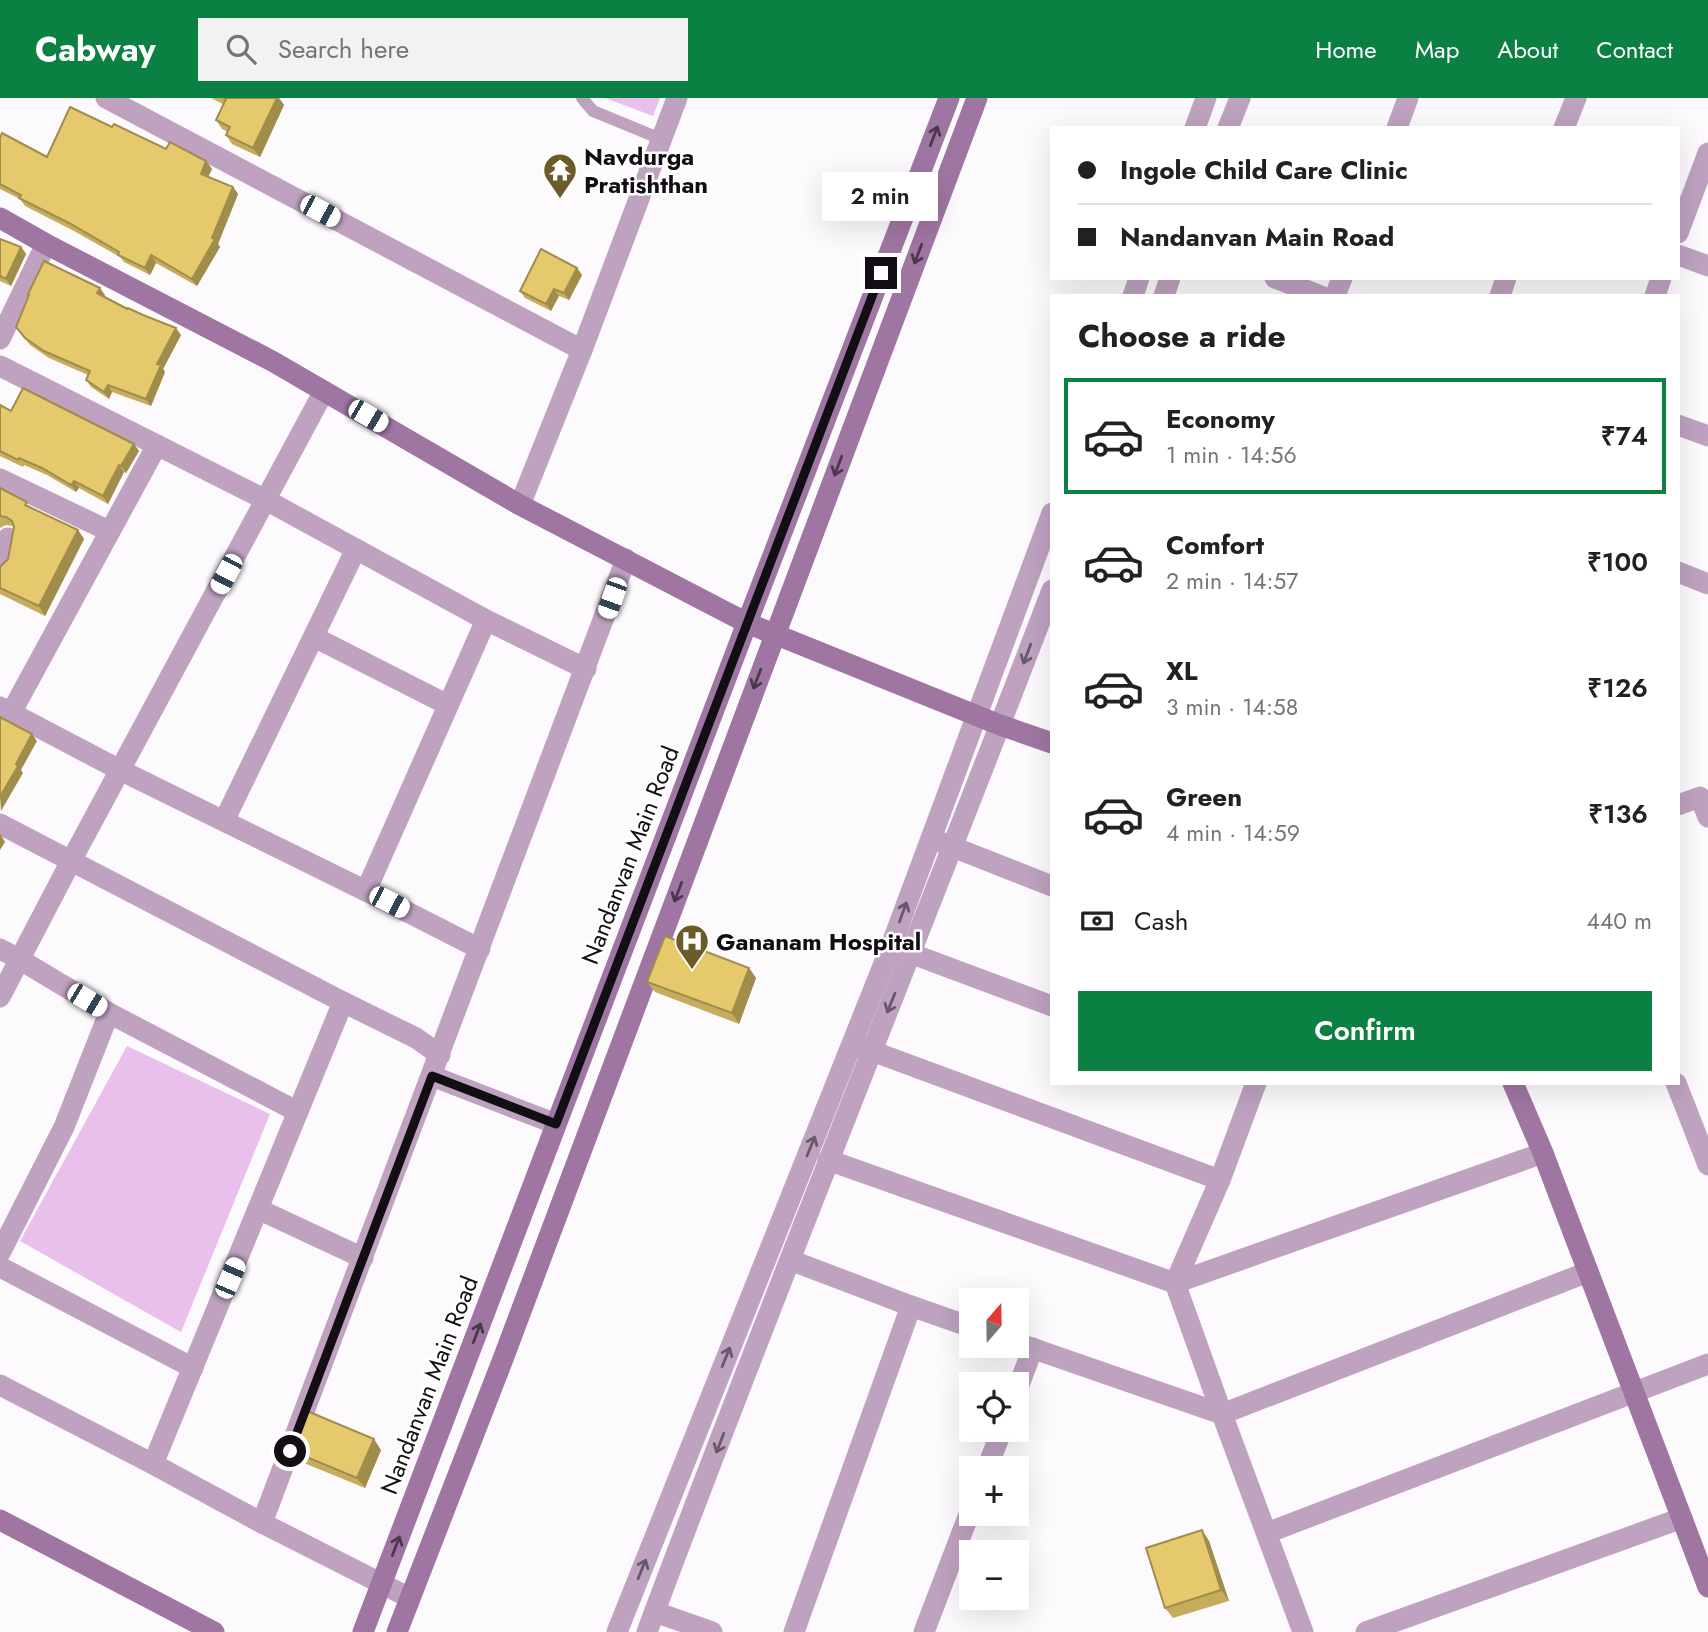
<!DOCTYPE html>
<html lang="en">
<head>
<meta charset="utf-8">
<style>
  :root { --surface:#fff; --page:#f2f2f2; --text:#202124; --muted:#757577; --line:#e0e0e0; --accent:#0b8043 }
  body { margin:0; font-family:Jost,sans-serif; background:var(--page); color:var(--text); height:100vh; display:flex; flex-direction:column; font-size:26px; white-space:nowrap }
  * { box-sizing:border-box; margin:0 }
  p { font-size:23px; color:var(--muted) }
  .icon { flex:none; width:38px; height:38px; fill:none; stroke:currentColor; stroke-width:2; stroke-linecap:round; stroke-linejoin:round }
  .map { position:relative; flex:1; overflow:hidden }
  .side { position:absolute; left:1050px; top:196px; width:630px; height:791px; display:flex; flex-direction:column; background:var(--surface); border-radius:0px; box-shadow:0 7px 28px #0002 }
  .side>* { flex:none }
  .guide { position:absolute; left:1050px; top:28px; width:630px; height:154px; border-radius:0px; box-shadow:0 7px 28px #0002; display:grid; align-content:center; height:154px; padding:0 28px; background:var(--surface) }
  .needle { width:46px; rotate:20deg }
  .buttons { position:absolute; left:959px; top:1190px; display:grid; gap:14px }
  .buttons a { display:grid; place-items:center; width:70px; height:70px; border-radius:0px; background:var(--surface); box-shadow:0 7px 28px #0002; font-size:35px }
  .end { position:absolute; width:32px; height:32px; margin:-16px; border:9px solid #130e13; background:#fff; box-shadow:0 0 0 4px #fff }
  .from { border-radius:50% }
  .bubble { position:absolute; height:49px; border-radius:0px; background:var(--surface); box-shadow:0 7px 28px #0002; font-size:23px; font-weight:600; line-height:49px; text-align:center }
  .car { position:absolute; width:21px; height:42px; margin:-21px -10px; border-radius:9px; box-shadow:0 0 5px 2px #0007; background:linear-gradient(#fff 24%,#345 0 40%,#fff 0 76%,#345 0 86%,#fff 0) }
  .guide b { display:flex; align-items:center; gap:24px; height:66px; font-size:26px }
  .guide b+b { border-top:2px solid var(--line) }
  .guide i { width:18px; height:18px; background:var(--text) }
  ul { padding:0; list-style:none }
  li { display:flex; align-items:center; gap:21px; height:116px; margin:0 14px 10px; padding:0 14px; border:4px solid transparent; border-radius:0px }
  li div { flex:1 }
  li b { display:block; font-size:26px }
  li em { font-style:normal; font-weight:600 }
  li.selected { border-color:var(--accent) }
  li>.icon { width:63px; height:63px; stroke-width:1.5 }
  h2 { padding:0 28px; font-size:32px; line-height:84px }
  .pay { display:flex; align-items:center; gap:18px; height:77px; padding:0 28px; font-size:26px }
  .pay p { margin-inline-start:auto }
  .primary-button { display:flex; gap:14px; margin-top:auto; padding:14px 28px }
  .primary-button a { flex:1; height:80px; border-radius:0px; background:var(--accent); color:#fff; font-size:28px; font-weight:600; line-height:80px; text-align:center }
  header { display:flex; align-items:center; gap:42px; box-sizing:border-box; height:98px; padding:0 35px; background:var(--accent); color:#fff }
  header strong { font-size:33px }
  nav { display:flex; gap:38px; margin-inline-start:auto; font-size:24px }
  .search { width:490px; height:63px; background:var(--page); display:flex; align-items:center; gap:18px; box-sizing:border-box; padding:0 24px; border-radius:0px; color:var(--muted); font-size:26px }
  .map>svg:first-child { display:block }
  .green { fill:#e8c0eb }
  .lines { fill:none; stroke-linecap:round; stroke-linejoin:round }
  .lane { stroke:#bea2c0; stroke-width:12 }
  .street { stroke:#bea2c0; stroke-width:21 }
  .secondary { stroke:#9f76a2; stroke-width:21 }
  .wall { fill:#c5ad5d }
  .shaded-wall { fill:#a08d4c }
  .building { fill:#e5c96c; stroke:#a08d4c; stroke-width:2 }
  .oneway { stroke:#4b384c }
  .oneway2 { stroke:#68586a }
  .route { stroke:#130e13; stroke-width:9 }
  .labels { text-anchor:middle; dominant-baseline:central; stroke-width:5; stroke-linejoin:round; paint-order:stroke }
  .poi-label { font-size:24px; font-weight:bold; fill:#130e13; stroke:#fff; text-anchor:start }
  .street-label { font-size:24px; fill:#130e13; stroke:#fff }
</style>
</head>
<body>
<header>
<strong>Cabway</strong>
<div class="search"><svg class="icon" aria-label="search" viewBox="0 0 24 24"><circle cx="10" cy="10" r="6"/><path d="M15 15l6 6"/></svg>Search here</div>
<nav><a>Home</a><a>Map</a><a>About</a><a>Contact</a></nav>
</header>
<div class="map">
<svg width="1708" height="1534" viewBox="0 0 1708 1534">
  <rect width="100%" height="100%" fill="#fdfafd"/>
  <g class="green">
    <polygon points="605,0 660,0 653,18"/>
    <polygon points="127,948 270,1016 181,1234 20,1143"/>
  </g>
  <g class="lines">
    <polyline class="lane" points="582,0 593,13 661,41"/>
    <g class="street">
      <polyline points="106,0 582,252 520,407"/>
      <polyline points="1195,30 1206,0"/>
      <polyline points="1228,30 1240,0"/>
      <polyline points="1397,30 1408,0"/>
      <polyline points="1564,30 1576,0"/>
      <polyline points="1678,135 1708,55"/>
      <polyline points="1678,157 1708,168"/>
      <polyline points="1275,180 1321,198"/>
      <polyline points="1133,198 1139,180"/>
      <polyline points="1164,198 1170,180"/>
      <polyline points="1335,198 1342,180"/>
      <polyline points="1500,198 1506,180"/>
      <polyline points="1655,198 1661,180"/>
      <polyline points="0,241 46,146"/>
      <polyline points="582,252 677,0"/>
      <polyline points="0,268 266,402 486,522 366,793 120,672 0,609"/>
      <polyline points="1678,327 1708,338"/>
      <polyline points="0,381 109,433"/>
      <path d="M0,468C8,459 4,450 8,440"/>
      <polyline points="1678,474 1708,486"/>
      <polyline points="486,522 586,571"/>
      <polyline points="314,539 448,607"/>
      <polyline points="11,615 157,347"/>
      <polyline points="1678,707 1700,699 1708,719"/>
      <polyline points="224,723 356,451"/>
      <polyline points="0,726 343,904 153,1366 262,1425 626,461"/>
      <polyline points="940,744 1052,788"/>
      <polyline points="366,793 480,851"/>
      <polyline points="0,851 19,861 109,915 298,1014"/>
      <polyline points="899,851 1052,908"/>
      <polyline points="0,899 71,763 324,293"/>
      <polyline points="343,904 416,940 440,957"/>
      <polyline points="861,949 1220,1082"/>
      <polyline points="432,978 556,1026"/>
      <polyline points="1676,985 1708,1067"/>
      <polyline points="828,1062 1175,1185 1220,1082 1256,985"/>
      <polyline points="258,1111 363,1160"/>
      <polyline points="0,1155 64,1029 109,915"/>
      <polyline points="790,1162 911,1208 971,1229"/>
      <polyline points="0,1169 193,1270"/>
      <polyline points="1017,1245 1222,1316 1588,1174"/>
      <polyline points="0,1287 153,1366"/>
      <polyline points="1017,1292 1033,1250"/>
      <polyline points="987,1370 1002,1332"/>
      <polyline points="262,1425 410,1500"/>
      <polyline points="1267,1435 1708,1266"/>
      <polyline points="655,1514 712,1534"/>
      <polyline points="617,1534 891,848 1052,415"/>
      <path d="M647,1534C777,1185 919,840 1052,492"/>
      <polyline points="794,1534 911,1208"/>
      <polyline points="924,1534 971,1411"/>
      <polyline points="1303,1534 1222,1316 1175,1185 1543,1055"/>
      <polyline points="1366,1534 1682,1420"/>
    </g>
    <g class="secondary">
      <polyline points="0,120 46,146 272,263 520,407 747,525 1000,627 1052,645"/>
      <polyline points="1513,985 1543,1055 1708,1489"/>
      <polyline points="0,1422 214,1534"/>
      <polyline points="363,1534 747,525 949,0"/>
      <polyline points="397,1534 503,1261 977,0"/>
    </g>
  </g>
  <g class="wall">
    <polygon points="211,0 279,0 284,7 260,59 232,46 226,37 228,34 222,31 216,22 223,6"/>
    <polygon points="112,29 166,51 206,63 212,71 208,79 233,89 238,96 218,146 220,149 197,188 156,165 150,177 124,164 120,159 74,133 25,108 20,101 0,91 0,40 47,59"/>
    <polygon points="0,141 21,149 26,156 11,188 0,183"/>
    <polygon points="577,170 582,177 569,202 559,198 551,213 525,200 520,193"/>
    <polygon points="28,196 105,197 104,198 181,237 163,271 165,274 151,308 112,294 109,301 91,289 86,282 88,277 49,260 30,247 16,229 29,198"/>
    <polygon points="0,307 11,313 134,346 139,353 126,375 124,374 108,406 79,390 76,394 47,377 24,367 23,369 0,358"/>
    <polygon points="0,390 31,409 78,432 84,441 45,518 0,496 0,469 8,461 14,429 13,428 6,427 0,430"/>
    <polygon points="749,870 756,880 739,926 655,894 647,884"/>
    <polygon points="381,1352 365,1390 299,1363 292,1353"/>
    <polygon points="1202,1432 1209,1443 1229,1503 1173,1520 1165,1510"/>
  </g>
  <g class="shaded-wall">
    <polygon points="277,0 279,0 284,7 260,59 253,50"/>
    <polygon points="206,63 212,71 206,83 201,76"/>
    <polygon points="233,89 238,96 218,146 220,149 197,188 192,181 212,140"/>
    <polygon points="21,149 26,156 11,188 6,181"/>
    <polygon points="151,157 156,165 150,177 145,170"/>
    <polygon points="577,170 582,177 569,202 564,195"/>
    <polygon points="100,190 105,197 102,202 97,195"/>
    <polygon points="554,191 559,198 551,213 546,206"/>
    <polygon points="176,230 181,237 163,271 165,274 151,308 146,301 157,266"/>
    <polygon points="108,287 112,294 109,301 104,294"/>
    <polygon points="134,346 139,353 126,375 121,368"/>
    <polygon points="119,367 124,374 108,406 103,398"/>
    <polygon points="74,383 79,390 76,394 71,387"/>
    <polygon points="78,432 84,441 45,518 39,508"/>
    <polygon points="32,636 37,643 21,672 23,675 1,713 0,699"/>
    <polygon points="0,737 1,737 5,744 0,752"/>
    <polygon points="749,870 756,880 739,926 732,915"/>
    <polygon points="374,1341 381,1352 365,1390 357,1380"/>
    <polygon points="1202,1432 1209,1443 1229,1503 1221,1492"/>
  </g>
  <g class="building">
    <polygon points="223,0 277,0 253,50 226,37 230,29 216,22 226,1"/>
    <polygon points="70,9 112,29 114,26 166,51 170,44 206,63 201,76 233,89 212,140 215,141 192,181 151,157 145,170 118,157 119,154 69,125 19,100 21,97 0,86 0,40 2,35 47,59"/>
    <polygon points="0,141 21,149 6,181 0,178"/>
    <polygon points="541,151 577,170 564,195 554,191 546,206 520,193"/>
    <polygon points="44,163 100,190 97,195 127,211 128,210 143,217 176,230 157,266 161,267 146,301 108,287 104,294 86,282 90,273 44,253 25,240 16,229 29,197 28,196"/>
    <polygon points="23,290 134,346 121,368 119,367 103,398 74,383 71,387 42,370 19,360 18,362 0,353 0,307 11,313"/>
    <polygon points="0,390 27,404 25,407 78,432 39,508 0,490 0,469 8,461 14,429 12,423 6,419 0,418"/>
    <polygon points="0,619 32,636 16,666 18,668 0,699"/>
    <polygon points="665,838 749,870 732,915 647,884"/>
    <polygon points="307,1313 374,1341 357,1380 292,1353"/>
    <polygon points="1202,1432 1221,1492 1165,1510 1146,1450"/>
  </g>
  <defs><path id="oneway-shaft" d="M-6 0H5M1.5-3L5.5 0L1.5 3" fill="none" stroke-width="1.6" stroke-linecap="round" stroke-linejoin="round" transform="scale(1.75)"/></defs>
  <g class="oneway">
    <use href="#oneway-shaft" transform="translate(934 38) rotate(-69)"/>
    <use href="#oneway-shaft" transform="translate(918 156) rotate(111)"/>
    <use href="#oneway-shaft" transform="translate(838 368) rotate(111)"/>
    <use href="#oneway-shaft" transform="translate(757 581) rotate(111)"/>
    <use href="#oneway-shaft" transform="translate(678 794) rotate(111)"/>
    <use href="#oneway-shaft" transform="translate(477 1235) rotate(-69)"/>
    <use href="#oneway-shaft" transform="translate(396 1448) rotate(-69)"/>
  </g>
  <g class="oneway2">
    <use href="#oneway-shaft" transform="translate(1027 556) rotate(111)"/>
    <use href="#oneway-shaft" transform="translate(903 814) rotate(-70)"/>
    <use href="#oneway-shaft" transform="translate(891 905) rotate(112)"/>
    <use href="#oneway-shaft" transform="translate(811 1048) rotate(-68)"/>
    <use href="#oneway-shaft" transform="translate(726 1259) rotate(-68)"/>
    <use href="#oneway-shaft" transform="translate(720 1345) rotate(111)"/>
    <use href="#oneway-shaft" transform="translate(642 1471) rotate(-68)"/>
  </g>
  <g class="lines">
    <polyline class="route" points="290,1353 432,978 556,1026 881,175"/>
  </g>
  <defs>
    <g id="temple-pin" transform="scale(1.75)"><path d="M0 17L-7.5 6A9.5 9.5 0 1 1 7.5 6Z" fill="#6a5b28" stroke="#fff"/><path d="M0-6L5-2H3V0L6.5 2.5H4V6H1.5V3h-3V6H-4V2.5H-6.5L-3 0V-2H-5Z" fill="#fff"/></g>
    <g id="hospital-pin" transform="scale(1.75)"><path d="M0 17L-7.5 6A9.5 9.5 0 1 1 7.5 6Z" fill="#6a5b28" stroke="#fff"/><path d="M-5-5h3v3.5h4V-5h3V5h-3V1.5h-4V5h-3Z" fill="#fff"/></g>
  </defs>
  <g fill-rule="evenodd">
    <use href="#temple-pin" x="560" y="72"/>
    <use href="#hospital-pin" x="692" y="843"/>
  </g>
  <g class="labels">
    <g class="poi-label">
      <text x="584" y="58">Navdurga<tspan x="584" dy="28">Pratishthan</tspan></text>
      <text x="716" y="843">Gananam Hospital</text>
    </g>
    <g class="street-label">
      <text transform="translate(630 757) rotate(-69)">Nandanvan Main Road</text>
      <text transform="translate(429 1287) rotate(-69)">Nandanvan Main Road</text>
    </g>
  </g>
</svg>
<div class="buttons">
<a><svg class="needle" viewBox="-14 -14 28 28"><path d="M0-13l5 13h-10z" fill="#e53935"/><path d="M0 13l5-13h-10z" fill="#757577"/></svg></a>
<a><svg class="icon" aria-label="locate" viewBox="0 0 24 24"><circle cx="12" cy="12" r="6"/><path d="M12 2v4M12 18v4M2 12h4M18 12h4"/></svg></a>
<a>+</a>
<a>−</a>
</div>
<i class="end from" style="left:290px;top:1353px"></i>
<i class="end" style="left:881px;top:175px"></i>
<div class="bubble" style="left:822px;top:74px;width:116px">2 min</div>
<i class="car" style="left:320px;top:113px;rotate:118deg"></i>
<i class="car" style="left:368px;top:318px;rotate:120deg"></i>
<i class="car" style="left:226px;top:476px;rotate:208deg"></i>
<i class="car" style="left:612px;top:500px;rotate:200deg"></i>
<i class="car" style="left:389px;top:804px;rotate:117deg"></i>
<i class="car" style="left:87px;top:902px;rotate:121deg"></i>
<i class="car" style="left:230px;top:1180px;rotate:23deg"></i>
<div class="guide">
<b><i class="from"></i>Ingole Child Care Clinic</b>
<b><i></i>Nandanvan Main Road</b>
</div>
<section class="side">
<h2>Choose a ride</h2>
<ul>
<li class="selected"><svg class="icon" aria-label="car" viewBox="0 0 24 24"><path d="M5 17H2v-5l4-1 3-4h7l3 4 3 1v5h-3M9 17h6M6 11h13"/><circle cx="7" cy="17" r="2"/><circle cx="17" cy="17" r="2"/></svg><div><b>Economy</b><p>1 min · 14:56</p></div><em>₹74</em></li>
<li><svg class="icon" aria-label="car" viewBox="0 0 24 24"><path d="M5 17H2v-5l4-1 3-4h7l3 4 3 1v5h-3M9 17h6M6 11h13"/><circle cx="7" cy="17" r="2"/><circle cx="17" cy="17" r="2"/></svg><div><b>Comfort</b><p>2 min · 14:57</p></div><em>₹100</em></li>
<li><svg class="icon" aria-label="car" viewBox="0 0 24 24"><path d="M5 17H2v-5l4-1 3-4h7l3 4 3 1v5h-3M9 17h6M6 11h13"/><circle cx="7" cy="17" r="2"/><circle cx="17" cy="17" r="2"/></svg><div><b>XL</b><p>3 min · 14:58</p></div><em>₹126</em></li>
<li><svg class="icon" aria-label="car" viewBox="0 0 24 24"><path d="M5 17H2v-5l4-1 3-4h7l3 4 3 1v5h-3M9 17h6M6 11h13"/><circle cx="7" cy="17" r="2"/><circle cx="17" cy="17" r="2"/></svg><div><b>Green</b><p>4 min · 14:59</p></div><em>₹136</em></li>
</ul>
<div class="pay"><svg class="icon" aria-label="cash" viewBox="0 0 24 24"><path d="M3 7h18v10H3z"/><circle cx="12" cy="12" r="2"/></svg>Cash<p>440 m</p></div>
<div class="primary-button"><a>Confirm</a></div>
</section>
</div>
</body>
</html>
